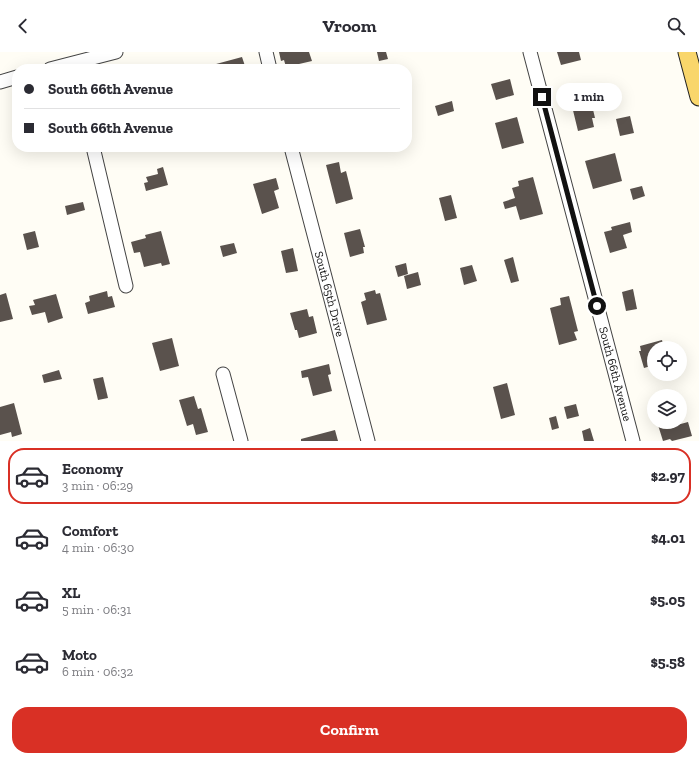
<!DOCTYPE html>
<html lang="en">
<head>
<meta charset="utf-8">
<style>
  :root { --surface:#fff; --page:#f7f7f7; --text:#2b2b33; --muted:#7c7c81; --line:#e1e1e2; --accent:#d93025 }
  body { margin:0; font-family:"Zilla Slab",serif; background:var(--page); color:var(--text); height:100vh; display:flex; flex-direction:column; font-size:15px; white-space:nowrap }
  * { box-sizing:border-box; margin:0 }
  p { font-size:13px; color:var(--muted) }
  .icon { flex:none; width:22px; height:22px; fill:none; stroke:currentColor; stroke-width:2; stroke-linecap:round; stroke-linejoin:round }
  .map { position:relative; height:389px; overflow:hidden }
  .side { display:flex; flex-direction:column; background:var(--surface); flex:1 }
  .side>* { flex:none }
  .guide { position:absolute; left:12px; top:12px; width:400px; height:88px; border-radius:16px; box-shadow:0 4px 16px #0002; display:grid; align-content:center; height:88px; padding:0 12px; background:var(--surface) }
  .controls { position:absolute; left:647px; top:289px; display:grid; gap:8px }
  .controls a { display:grid; place-items:center; width:40px; height:40px; border-radius:50%; background:var(--surface); box-shadow:0 4px 16px #0002; font-size:20px }
  .end { position:absolute; width:18px; height:18px; margin:-9px; border:5px solid #111; background:#fff; box-shadow:0 0 0 2px #fff }
  .from { border-radius:50% }
  .bubble { position:absolute; height:28px; border-radius:14px; background:var(--surface); box-shadow:0 4px 16px #0002; font-size:13px; font-weight:800; line-height:28px; text-align:center }
  .guide b { display:flex; align-items:center; gap:14px; height:38px; font-size:15px }
  .guide b+b { border-top:1px solid var(--line) }
  .guide i { width:10px; height:10px; background:var(--text) }
  ul { padding:7px 0 0; list-style:none }
  li { display:flex; align-items:center; gap:12px; height:56px; margin:0 8px 6px; padding:0 4px; border:2px solid transparent; border-radius:16px }
  li div { flex:1 }
  li b { display:block; font-size:15px }
  li em { font-style:normal; font-weight:800 }
  li.active { border-color:var(--accent) }
  li>.icon { width:36px; height:36px; stroke-width:1.5 }
  .cta { display:flex; gap:8px; margin-top:auto; padding:8px 12px }
  .cta a { flex:1; height:46px; border-radius:16px; background:var(--accent); color:#fff; font-size:16px; font-weight:800; line-height:46px; text-align:center }
  header { display:flex; justify-content:space-between; align-items:center; height:52px; padding:0 12px; background:var(--surface); font-size:18px; font-weight:800 }
  .map>svg:first-child { display:block }
  .building { fill:#5a524d }
  .lines { fill:none; stroke-linecap:round; stroke-linejoin:round }
  .minor-casing { stroke:#444; stroke-width:15 }
  .major-casing { stroke:#222; stroke-width:19 }
  .minor { stroke:#fff; stroke-width:13 }
  .major { stroke:#f9d66b; stroke-width:17 }
  .route { stroke:#111; stroke-width:5 }
  .labels { text-anchor:middle; dominant-baseline:central; stroke-width:4; stroke-linejoin:round; paint-order:stroke }
  .street-label { font-size:12px; fill:#111; stroke:#fff }
</style>
</head>
<body>
<header><svg class="icon" aria-label="back" viewBox="0 0 24 24"><path d="M15 5l-7 7 7 7"/></svg>Vroom<svg class="icon" aria-label="search" viewBox="0 0 24 24"><circle cx="10" cy="10" r="6"/><path d="M15 15l6 6"/></svg></header>
<div class="map">
<svg width="699" height="389" viewBox="0 0 699 389">
  <rect width="100%" height="100%" fill="#fffdf5"/>
  <g class="building">
    <polygon points="279,0 309,0 312,9 286,15 284,8 281,9"/>
    <polygon points="377,0 386,0 388,7 379,9"/>
    <polygon points="557,0 579,0 581,8 561,13"/>
    <polygon points="242,5 246,17 206,17 205,15"/>
    <polygon points="510,27 514,43 496,48 491,32"/>
    <polygon points="586,41 588,49 591,49 595,66 592,66 594,75 578,79 570,46"/>
    <polygon points="452,49 454,59 438,64 435,54"/>
    <polygon points="630,64 634,81 620,84 616,67"/>
    <polygon points="517,65 524,91 502,97 495,71"/>
    <polygon points="615,101 622,129 593,137 585,109"/>
    <polygon points="339,110 341,121 346,119 353,147 336,152 326,113"/>
    <polygon points="163,115 168,133 146,139 144,131 148,130 146,125 158,122 157,117"/>
    <polygon points="533,125 543,162 520,168 516,154 505,157 503,150 515,146 512,136 519,134 518,129"/>
    <polygon points="276,126 279,137 274,139 279,156 262,162 253,132"/>
    <polygon points="642,134 645,144 633,148 630,137"/>
    <polygon points="451,143 457,166 445,169 439,146"/>
    <polygon points="83,150 85,158 67,163 65,154"/>
    <polygon points="630,170 632,180 623,183 627,196 610,201 604,180 612,178 611,175"/>
    <polygon points="360,177 365,195 363,195 364,201 350,205 344,181"/>
    <polygon points="35,179 39,195 27,198 23,182"/>
    <polygon points="161,179 170,212 162,214 161,211 144,215 140,200 134,201 131,190 146,186 145,183"/>
    <polygon points="234,191 237,201 223,205 220,194"/>
    <polygon points="293,196 298,219 286,221 281,199"/>
    <polygon points="513,205 519,229 511,231 504,208"/>
    <polygon points="406,211 408,222 398,225 395,214"/>
    <polygon points="472,213 477,229 464,233 460,216"/>
    <polygon points="418,220 421,233 407,237 404,224"/>
    <polygon points="633,237 637,257 626,259 622,240"/>
    <polygon points="375,238 376,242 380,241 387,268 367,273 361,250 366,248 364,241"/>
    <polygon points="107,239 108,245 112,244 115,255 88,262 85,251 90,249 89,244"/>
    <polygon points="6,241 13,267 0,270 0,243"/>
    <polygon points="56,242 63,266 48,271 45,260 32,263 29,254 35,253 33,248"/>
    <polygon points="569,244 578,279 574,280 577,288 559,293 550,256 561,253 560,246"/>
    <polygon points="307,257 309,265 313,264 317,281 299,286 297,278 295,278 290,261"/>
    <polygon points="172,286 179,314 160,319 152,291"/>
    <polygon points="662,288 664,296 654,296 654,313 644,316 639,299 641,299 640,294"/>
    <polygon points="329,312 331,322 328,323 332,339 313,344 308,325 302,326 301,319"/>
    <polygon points="59,318 62,327 44,331 42,323"/>
    <polygon points="103,325 108,346 98,348 93,327"/>
    <polygon points="507,331 515,363 501,367 493,335"/>
    <polygon points="194,344 198,357 201,356 208,380 196,383 193,372 187,374 179,348"/>
    <polygon points="14,351 22,382 12,385 11,380 0,383 0,355"/>
    <polygon points="576,352 579,364 567,367 564,355"/>
    <polygon points="556,364 559,376 552,378 549,366"/>
    <polygon points="668,370 676,370 677,373 688,370 692,384 672,389 670,387 663,389 658,373"/>
    <polygon points="590,376 594,389 584,389 582,379"/>
    <polygon points="335,378 338,389 301,389 301,387"/>
  </g>
  <g class="lines">
    <g class="minor-casing">
      <g id="minor">
        <polyline points="266,0 270,17"/>
        <path id="s1" d="M530,0L633,389"/>
        <polyline points="50,17 116,0"/>
        <polyline points="0,30 17,25"/>
        <polyline points="93,95 126,234"/>
        <path id="s2" d="M291,95L368,389"/>
        <polyline points="223,322 241,389"/>
      </g>
    </g>
    <g class="major-casing">
      <polyline id="major" points="687,0 699,45"/>
    </g>
    <use href="#minor" class="minor"/>
    <use href="#major" class="major"/>
  </g>
  <g class="lines">
    <polyline class="route" points="542,45 597,254"/>
  </g>
  <g class="labels">
    <g class="street-label">
      <text stroke="none"><textPath href="#s2" startOffset="152">South 65th Drive</textPath></text>
      <text stroke="none"><textPath href="#s1" startOffset="333">South 66th Avenue</textPath></text>
    </g>
  </g>
</svg>
<div class="controls">
<a><svg class="icon" aria-label="locate" viewBox="0 0 24 24"><circle cx="12" cy="12" r="6"/><path d="M12 2v4M12 18v4M2 12h4M18 12h4"/></svg></a>
<a><svg class="icon" aria-label="layers" viewBox="0 0 24 24"><path d="M12 4l9 5-9 5-9-5zM3 14l9 5 9-5"/></svg></a>
</div>
<i class="end from" style="left:597px;top:254px"></i>
<i class="end" style="left:542px;top:45px"></i>
<div class="bubble" style="left:556px;top:31px;width:66px">1 min</div>
<div class="guide">
<b><i class="from"></i>South 66th Avenue</b>
<b><i></i>South 66th Avenue</b>
</div>
</div>
<section class="side">
<ul>
<li class="active"><svg class="icon" aria-label="car" viewBox="0 0 24 24"><path d="M5 17H2v-5l4-1 3-4h7l3 4 3 1v5h-3M9 17h6M6 11h13"/><circle cx="7" cy="17" r="2"/><circle cx="17" cy="17" r="2"/></svg><div><b>Economy</b><p>3 min · 06:29</p></div><em>$2.97</em></li>
<li><svg class="icon" aria-label="car" viewBox="0 0 24 24"><path d="M5 17H2v-5l4-1 3-4h7l3 4 3 1v5h-3M9 17h6M6 11h13"/><circle cx="7" cy="17" r="2"/><circle cx="17" cy="17" r="2"/></svg><div><b>Comfort</b><p>4 min · 06:30</p></div><em>$4.01</em></li>
<li><svg class="icon" aria-label="car" viewBox="0 0 24 24"><path d="M5 17H2v-5l4-1 3-4h7l3 4 3 1v5h-3M9 17h6M6 11h13"/><circle cx="7" cy="17" r="2"/><circle cx="17" cy="17" r="2"/></svg><div><b>XL</b><p>5 min · 06:31</p></div><em>$5.05</em></li>
<li><svg class="icon" aria-label="car" viewBox="0 0 24 24"><path d="M5 17H2v-5l4-1 3-4h7l3 4 3 1v5h-3M9 17h6M6 11h13"/><circle cx="7" cy="17" r="2"/><circle cx="17" cy="17" r="2"/></svg><div><b>Moto</b><p>6 min · 06:32</p></div><em>$5.58</em></li>
</ul>
<div class="cta"><a>Confirm</a></div>
</section>
</body>
</html>
